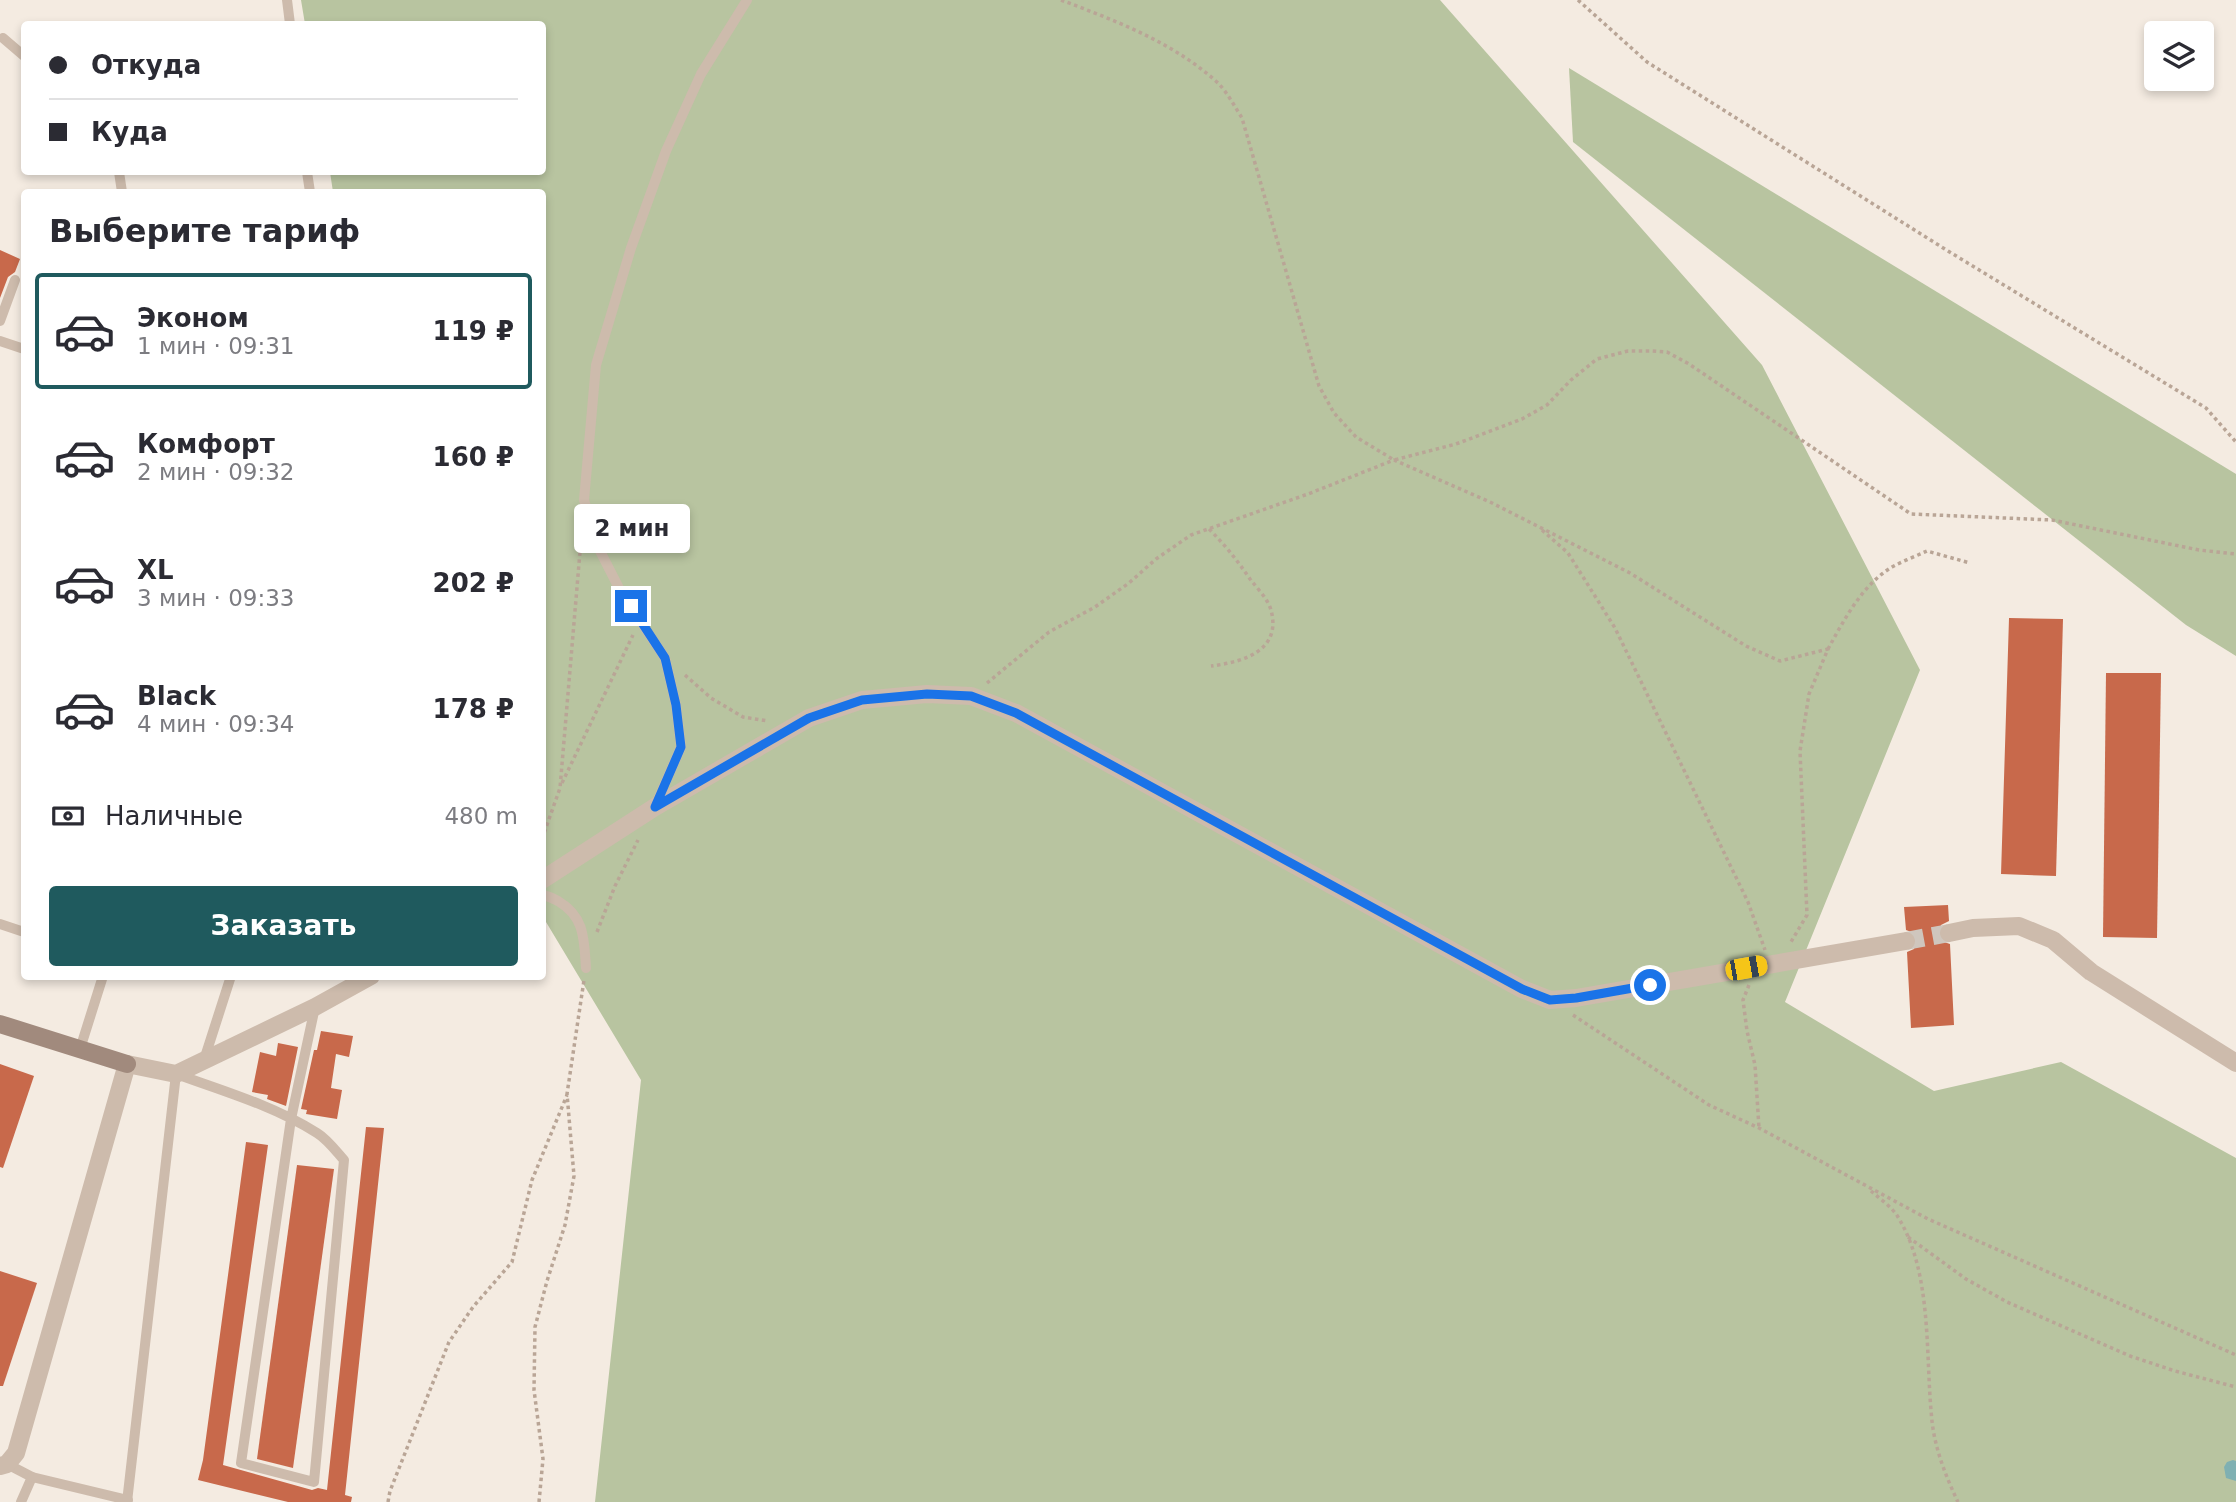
<!DOCTYPE html>
<html lang="ru">
<head>
<meta charset="utf-8">
<style>
  :root { --surface:#fff; --page:#f2f2f3; --text:#2b2b33; --muted:#7c7c81; --line:#e1e1e2; --accent:#1f5a5e }
  body { margin:0; font-family:"DejaVu Sans",sans-serif; background:var(--page); color:var(--text); height:100vh; display:flex; flex-direction:column; font-size:26px; white-space:nowrap }
  * { box-sizing:border-box; margin:0 }
  p { font-size:23px; color:var(--muted) }
  .icon { flex:none; width:38px; height:38px; fill:none; stroke:currentColor; stroke-width:2; stroke-linecap:round; stroke-linejoin:round }
  .map { position:relative; flex:1; overflow:hidden }
  .side { position:absolute; left:21px; top:189px; width:525px; height:791px; display:flex; flex-direction:column; background:var(--surface); border-radius:7px; box-shadow:0 4px 10px #0003 }
  .side>* { flex:none }
  .banner { position:absolute; left:21px; top:21px; width:525px; height:154px; border-radius:7px; box-shadow:0 4px 10px #0003; display:grid; align-content:center; height:154px; padding:0 28px; background:var(--surface) }
  .buttons { position:absolute; left:2144px; top:21px; display:grid; gap:14px }
  .buttons a { display:grid; place-items:center; width:70px; height:70px; border-radius:7px; background:var(--surface); box-shadow:0 4px 10px #0003; font-size:35px }
  .end { position:absolute; width:32px; height:32px; margin:-16px; border:9px solid #1a73e8; background:#fff; box-shadow:0 0 0 4px #fff }
  .from { border-radius:50% }
  .bubble { position:absolute; height:49px; border-radius:7px; background:var(--surface); box-shadow:0 4px 10px #0003; font-size:23px; font-weight:600; line-height:49px; text-align:center }
  .car { position:absolute; width:21px; height:42px; margin:-21px -10px; border-radius:9px; box-shadow:0 0 5px 2px #0007; background:linear-gradient(#f5c518 24%,#345 0 40%,#f5c518 0 76%,#345 0 86%,#f5c518 0) }
  .banner b { display:flex; align-items:center; gap:24px; height:66px; font-size:26px }
  .banner b+b { border-top:2px solid var(--line) }
  .banner i { width:18px; height:18px; background:var(--text) }
  ul { padding:0; list-style:none }
  li { display:flex; align-items:center; gap:21px; height:116px; margin:0 14px 10px; padding:0 14px; border:4px solid transparent; border-radius:7px }
  li div { flex:1 }
  li b { display:block; font-size:26px }
  li em { font-style:normal; font-weight:600 }
  li.active { border-color:var(--accent) }
  li>.icon { width:63px; height:63px; stroke-width:1.5 }
  h2 { padding:0 28px; font-size:32px; line-height:84px }
  .pay { display:flex; align-items:center; gap:18px; height:77px; padding:0 28px; font-size:26px }
  .pay p { margin-inline-start:auto }
  .action { display:flex; gap:14px; margin-top:auto; padding:14px 28px }
  .action a { flex:1; height:80px; border-radius:7px; background:var(--accent); color:#fff; font-size:28px; font-weight:600; line-height:80px; text-align:center }
  .map>svg:first-child { display:block }
  .green { fill:#b8c4a0 }
  .water { fill:#7fb0b2 }
  .building { fill:#c8694b }
  .lines { fill:none; stroke-linecap:round; stroke-linejoin:round }
  .street-tunnel { stroke:#cfc6bd; stroke-width:18; stroke-dasharray:18 9; stroke-linecap:butt }
  .path { stroke:#b9a596; stroke-width:3.5; stroke-dasharray:3.5 3.5; stroke-linecap:butt }
  .lane { stroke:#cdbbac; stroke-width:10 }
  .street { stroke:#cdbbac; stroke-width:18 }
  .secondary { stroke:#a18a7d; stroke-width:18 }
  .route { stroke:#1a73e8; stroke-width:9 }
</style>
</head>
<body>
<div class="map">
<svg width="2236" height="1502" viewBox="0 0 2236 1502">
  <rect width="100%" height="100%" fill="#f4ebe1"/>
  <g class="green">
    <polygon points="301,0 1440,0 1762,365 1920,670 1785,1002 1934,1091 2061,1062 2236,1158 2236,1502 595,1502 641,1080 543,917 542,192 333,192 330,172 542,172 542,24 305,24"/>
    <polygon points="1569,68 2236,474 2236,656 2186,625 1573,142"/>
  </g>
  <polygon class="water" points="2233,1460 2236,1461 2236,1481 2226,1478 2224,1467 2227,1462"/>
  <g class="building">
    <polygon points="0,250 20,259 15,272 8,277 0,298"/>
    <polygon points="2009,618 2063,619 2056,876 2001,874"/>
    <polygon points="2106,673 2161,673 2157,938 2103,937"/>
    <polygon points="1948,905 1949,921 1941,925 1938,935 1941,941 1950,944 1954,1025 1911,1028 1907,952 1914,949 1917,940 1914,933 1906,930 1904,907"/>
    <polygon points="321,1031 353,1036 349,1057 336,1054 331,1088 342,1090 337,1119 306,1114 307,1110 301,1109 314,1050 317,1050"/>
    <polygon points="278,1043 298,1047 286,1106 267,1099 268,1095 252,1092 260,1052 276,1056"/>
    <polygon points="0,1064 34,1076 3,1168 0,1167"/>
    <polygon points="366,1127 384,1128 345,1495 352,1497 351,1502 288,1502 198,1480 203,1460 246,1142 268,1145 223,1465 312,1490 318,1488 327,1490"/>
    <polygon points="297,1165 334,1169 293,1468 257,1459"/>
    <polygon points="0,1271 37,1283 3,1386 0,1386"/>
  </g>
  <g class="lines">
    <polyline class="street-tunnel" points="1906,941 1949,933"/>
    <g class="path">
      <path d="M1061,0C1116,21 1173,42 1218,83C1227,92 1235,107 1242,118L1319,386L1334,413L1356,437L1394,460L1456,444L1522,419L1547,405L1571,380L1597,359L1628,351H1652L1667,352L1689,364L1911,514L2052,520L2199,550L2236,554"/>
      <polyline points="1578,0 1647,62 1948,251 2206,408 2236,442"/>
      <path d="M1209,529C1225,545 1237,560 1250,579C1257,588 1268,599 1271,610C1282,651 1243,662 1211,666"/>
      <polyline points="1542,530 1568,553 1615,628 1748,902 1765,950"/>
      <path d="M1828,649C1844,620 1862,585 1892,567C1903,561 1916,556 1927,551L1970,563"/>
      <polyline points="685,675 711,698 743,717 768,721"/>
      <polyline points="987,683 1049,632 1095,607 1129,583 1156,559 1191,535 1308,494 1394,460 1490,502 1630,573 1746,646 1780,661 1828,649 1809,694 1800,751 1807,915 1791,942"/>
      <polyline points="562,783 633,635"/>
      <polyline points="542,839 560,788 581,540"/>
      <polyline points="597,932 615,886 638,840"/>
      <polyline points="1749,985 1743,1000 1747,1031 1755,1065 1759,1128"/>
      <polyline points="1573,1015 1709,1105 1759,1128 1928,1219 2236,1355"/>
      <path d="M1871,1191C1880,1199 1892,1207 1898,1217C1933,1274 1925,1356 1932,1421C1935,1449 1946,1477 1958,1502"/>
      <polyline points="1908,1237 1966,1279 2007,1302 2130,1356 2175,1371 2236,1387"/>
      <polyline points="388,1502 390,1491 449,1342 473,1307 512,1262 532,1180 567,1095"/>
      <polyline points="539,1502 543,1459 534,1390 535,1327 547,1281 565,1225 574,1176 567,1094 584,980"/>
    </g>
    <g class="lane">
      <polyline points="287,0 290,24"/>
      <polyline points="3,38 24,56"/>
      <polyline points="119,172 122,192"/>
      <polyline points="307,172 310,192"/>
      <polyline points="0,321 15,280"/>
      <polyline points="0,341 24,349"/>
      <polyline points="656,804 681,747 676,705 665,658 621,592 599,549 584,500 596,365 631,248 666,151 701,74 747,0"/>
      <path d="M542,895C549,896 552,898 558,901C585,917 584,939 586,968"/>
      <polyline points="0,924 24,932"/>
      <polyline points="80,1049 103,976"/>
      <polyline points="204,1060 231,976"/>
      <polyline points="7,1464 32,1477 21,1502"/>
      <polyline points="32,1477 128,1500"/>
      <path d="M127,1502L176,1074C224,1091 274,1106 317,1133C327,1139 336,1151 344,1160L314,1482L241,1463L291,1119L315,1007"/>
    </g>
    <g class="street">
      <polyline points="542,880 655,807 809,718 862,700 927,694 971,696 1016,713 1522,989 1550,1000 1576,998 1906,941"/>
      <polyline points="1949,933 1973,928 2019,926 2053,940 2091,972 2236,1063"/>
      <polyline points="0,1466 7,1464 16,1453 127,1064 176,1074 315,1007 371,976"/>
    </g>
    <polyline class="secondary" points="0,1024 127,1064"/>
  </g>
  <g class="lines">
    <polyline class="route" points="631,606 665,658 676,705 681,747 655,807 809,718 862,700 927,694 971,696 1016,713 1522,989 1550,1000 1576,998 1650,985"/>
  </g>
</svg>
<div class="buttons">
<a><svg class="icon" aria-label="layers" viewBox="0 0 24 24"><path d="M12 4l9 5-9 5-9-5zM3 14l9 5 9-5"/></svg></a>
</div>
<i class="end from" style="left:1650px;top:985px"></i>
<i class="end" style="left:631px;top:606px"></i>
<div class="bubble" style="left:574px;top:504px;width:116px">2 мин</div>
<i class="car" style="left:1746px;top:968px;rotate:80deg"></i>
<div class="banner">
<b><i class="from"></i>Откуда</b>
<b><i></i>Куда</b>
</div>
<section class="side">
<h2>Выберите тариф</h2>
<ul>
<li class="active"><svg class="icon" aria-label="car" viewBox="0 0 24 24"><path d="M5 17H2v-5l4-1 3-4h7l3 4 3 1v5h-3M9 17h6M6 11h13"/><circle cx="7" cy="17" r="2"/><circle cx="17" cy="17" r="2"/></svg><div><b>Эконом</b><p>1 мин · 09:31</p></div><em>119 ₽</em></li>
<li><svg class="icon" aria-label="car" viewBox="0 0 24 24"><path d="M5 17H2v-5l4-1 3-4h7l3 4 3 1v5h-3M9 17h6M6 11h13"/><circle cx="7" cy="17" r="2"/><circle cx="17" cy="17" r="2"/></svg><div><b>Комфорт</b><p>2 мин · 09:32</p></div><em>160 ₽</em></li>
<li><svg class="icon" aria-label="car" viewBox="0 0 24 24"><path d="M5 17H2v-5l4-1 3-4h7l3 4 3 1v5h-3M9 17h6M6 11h13"/><circle cx="7" cy="17" r="2"/><circle cx="17" cy="17" r="2"/></svg><div><b>XL</b><p>3 мин · 09:33</p></div><em>202 ₽</em></li>
<li><svg class="icon" aria-label="car" viewBox="0 0 24 24"><path d="M5 17H2v-5l4-1 3-4h7l3 4 3 1v5h-3M9 17h6M6 11h13"/><circle cx="7" cy="17" r="2"/><circle cx="17" cy="17" r="2"/></svg><div><b>Black</b><p>4 мин · 09:34</p></div><em>178 ₽</em></li>
</ul>
<div class="pay"><svg class="icon" aria-label="cash" viewBox="0 0 24 24"><path d="M3 7h18v10H3z"/><circle cx="12" cy="12" r="2"/></svg>Наличные<p>480 m</p></div>
<div class="action"><a>Заказать</a></div>
</section>
</div>
</body>
</html>
